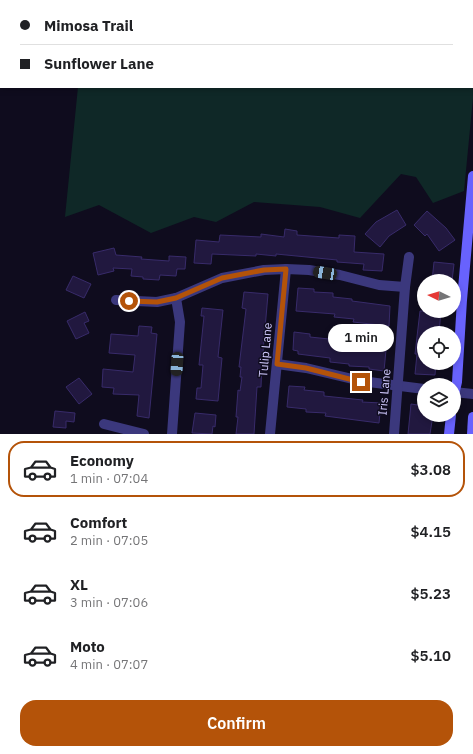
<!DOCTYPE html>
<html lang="en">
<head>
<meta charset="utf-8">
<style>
  :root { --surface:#fff; --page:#f6f6f6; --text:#202124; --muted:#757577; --line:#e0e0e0; --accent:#b45309 }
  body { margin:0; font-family:"IBM Plex Sans",sans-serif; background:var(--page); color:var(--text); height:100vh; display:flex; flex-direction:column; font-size:15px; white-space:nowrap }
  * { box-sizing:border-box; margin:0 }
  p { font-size:13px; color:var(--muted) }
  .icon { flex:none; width:22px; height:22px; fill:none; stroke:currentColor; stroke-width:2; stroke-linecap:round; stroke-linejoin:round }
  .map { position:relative; height:434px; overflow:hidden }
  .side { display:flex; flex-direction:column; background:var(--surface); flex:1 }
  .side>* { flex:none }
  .top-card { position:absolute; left:0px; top:0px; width:473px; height:88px; box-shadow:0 2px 6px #0003; display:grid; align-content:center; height:88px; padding:0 20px; background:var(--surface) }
  .needle { width:26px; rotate:275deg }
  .buttons { position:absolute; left:417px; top:274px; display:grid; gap:8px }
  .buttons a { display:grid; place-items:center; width:44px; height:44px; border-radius:50%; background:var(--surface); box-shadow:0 2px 6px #0003; font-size:20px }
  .end { position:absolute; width:18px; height:18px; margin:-9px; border:5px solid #b45309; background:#fff; box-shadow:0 0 0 2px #fff }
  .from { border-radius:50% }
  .bubble { position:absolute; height:28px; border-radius:14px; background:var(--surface); box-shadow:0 2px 6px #0003; font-size:13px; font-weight:600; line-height:28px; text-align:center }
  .car { position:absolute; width:12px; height:24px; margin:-12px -6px; border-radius:5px; box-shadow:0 0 3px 1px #0007; background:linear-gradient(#222 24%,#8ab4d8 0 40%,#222 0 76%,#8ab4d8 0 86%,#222 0) }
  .top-card b { display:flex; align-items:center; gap:14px; height:38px; font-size:15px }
  .top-card b+b { border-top:1px solid var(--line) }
  .top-card i { width:10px; height:10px; background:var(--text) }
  ul { padding:7px 0 0; list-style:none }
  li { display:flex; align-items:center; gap:12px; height:56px; margin:0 8px 6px; padding:0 12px; border:2px solid transparent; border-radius:16px }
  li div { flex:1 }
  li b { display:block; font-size:15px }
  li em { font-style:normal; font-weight:600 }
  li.current { border-color:var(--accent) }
  li>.icon { width:36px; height:36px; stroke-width:1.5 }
  .cta { display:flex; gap:8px; margin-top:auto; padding:8px 20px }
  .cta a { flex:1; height:46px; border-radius:16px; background:var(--accent); color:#fff; font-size:16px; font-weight:600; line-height:46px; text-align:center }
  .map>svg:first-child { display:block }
  .green { fill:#0f2827 }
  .building { fill:#21183f; stroke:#382b6a }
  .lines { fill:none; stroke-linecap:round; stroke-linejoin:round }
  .minor { stroke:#3b387d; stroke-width:10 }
  .secondary { stroke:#6862fd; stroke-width:10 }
  .route { stroke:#b45309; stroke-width:5 }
  .labels { text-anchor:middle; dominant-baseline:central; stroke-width:3; stroke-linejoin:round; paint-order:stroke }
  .street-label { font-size:12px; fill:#d1cafe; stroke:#0f0c1e }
</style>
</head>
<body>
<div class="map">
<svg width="473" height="434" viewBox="0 0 473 434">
  <rect width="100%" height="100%" fill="#0f0c1e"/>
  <polygon class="green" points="472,37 473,98 464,191 433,203 416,177 401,174 360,218 320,207 254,202 216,222 194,217 151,233 99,205 65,217 78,87 472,87"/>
  <g class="building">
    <polygon points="397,210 406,225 389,236 380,247 365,234 376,222"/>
    <polygon points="427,211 446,228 455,240 439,251 427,234 425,236 414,225"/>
    <polygon points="285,229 297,231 297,235 339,238 339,235 355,236 354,252 384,254 382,271 363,270 364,264 337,262 337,260 317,258 276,254 276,256 256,254 256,256 212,254 211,264 194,263 196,240 219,242 220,235 261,237 261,234 284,237"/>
    <polygon points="114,248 116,255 142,257 141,259 169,261 169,256 186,257 185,269 177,269 176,276 160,275 159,280 143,279 143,277 131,276 132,269 113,268 114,271 98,275 93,253"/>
    <polygon points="434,262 454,264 452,281 432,281"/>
    <polygon points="73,276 91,284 84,298 66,290"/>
    <polygon points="298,288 314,289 314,292 333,293 333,297 352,299 352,301 390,306 389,326 353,322 354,319 334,317 335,314 296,311"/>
    <polygon points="244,292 268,294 263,352 264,353 263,361 262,361 261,387 257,387 254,434 236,434 238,417 236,417 238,390 240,391 242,377 240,377 241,367 239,367 246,309 242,308"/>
    <polygon points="202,308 223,310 218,357 222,358 218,401 196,399 197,388 201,388 203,365 199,365 204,316 201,316"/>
    <polygon points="420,311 441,311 439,333 424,333 424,363 436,363 435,375 415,374 417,354 415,354"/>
    <polygon points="85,312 89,321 84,323 89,333 76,339 67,321"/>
    <polygon points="139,326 152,327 151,333 157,334 149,418 137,416 139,395 113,394 114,388 102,387 103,369 133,372 135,355 109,353 111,334 138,336"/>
    <polygon points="294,332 310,334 310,337 329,339 328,341 348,343 348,345 386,350 384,371 369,369 369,367 349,366 349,364 330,362 330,358 298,354 298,351 293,350"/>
    <polygon points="79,378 92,394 79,404 66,387"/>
    <polygon points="289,386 305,387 304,390 324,392 324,396 363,400 362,402 381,403 379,423 325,416 326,413 306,412 306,409 287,407"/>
    <polygon points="411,404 424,406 424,415 433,415 430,434 408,434"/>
    <polygon points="55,411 75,413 74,422 66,421 66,428 53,427"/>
    <polygon points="195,413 216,415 215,427 213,426 212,434 192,433"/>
  </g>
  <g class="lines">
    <g class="minor">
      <polyline points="116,300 157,302 176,298 222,278 264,270 286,269 309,270 340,275 379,285 405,287"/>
      <polyline points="277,364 306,368 361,381 424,389"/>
      <polyline points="454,392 473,394"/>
      <polyline points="104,424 144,434"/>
      <polyline points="172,434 180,322 176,298"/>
      <polyline points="270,434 286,269"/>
      <polyline points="394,434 405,287 409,257"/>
    </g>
    <g class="secondary">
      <polyline points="179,0 192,1"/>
      <polyline points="346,0 357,1"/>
      <polyline points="472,11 473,11"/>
      <polyline points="472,23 473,23"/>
      <polyline points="454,395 457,382 462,300 473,176"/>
      <polyline points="449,434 451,415"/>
      <polyline points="472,434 473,417"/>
    </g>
  </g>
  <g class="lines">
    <polyline class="route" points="129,301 157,302 176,298 222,278 264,270 286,269 277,364 306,368 361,382"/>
  </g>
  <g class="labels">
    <g class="street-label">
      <text transform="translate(265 350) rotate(-85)">Tulip Lane</text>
      <text transform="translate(384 392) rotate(-85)">Iris Lane</text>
    </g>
  </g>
</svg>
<div class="buttons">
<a><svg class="needle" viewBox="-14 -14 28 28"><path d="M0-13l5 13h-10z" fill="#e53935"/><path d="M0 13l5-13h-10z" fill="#757577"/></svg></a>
<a><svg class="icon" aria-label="locate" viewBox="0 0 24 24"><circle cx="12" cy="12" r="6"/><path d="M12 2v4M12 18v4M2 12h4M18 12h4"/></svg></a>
<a><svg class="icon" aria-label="layers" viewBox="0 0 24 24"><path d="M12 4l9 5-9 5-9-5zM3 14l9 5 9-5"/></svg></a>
</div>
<i class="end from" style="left:129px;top:301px"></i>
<i class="end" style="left:361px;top:382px"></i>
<div class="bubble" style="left:328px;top:324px;width:66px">1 min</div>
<i class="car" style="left:325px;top:273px;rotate:280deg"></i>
<i class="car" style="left:177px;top:364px;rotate:184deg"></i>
<div class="top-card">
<b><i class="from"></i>Mimosa Trail</b>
<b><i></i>Sunflower Lane</b>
</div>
</div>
<section class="side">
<ul>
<li class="current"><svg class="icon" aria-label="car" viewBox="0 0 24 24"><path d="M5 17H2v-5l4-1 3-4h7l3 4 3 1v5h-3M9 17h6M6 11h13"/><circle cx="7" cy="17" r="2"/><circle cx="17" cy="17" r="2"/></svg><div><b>Economy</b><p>1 min · 07:04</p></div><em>$3.08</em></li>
<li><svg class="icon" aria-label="car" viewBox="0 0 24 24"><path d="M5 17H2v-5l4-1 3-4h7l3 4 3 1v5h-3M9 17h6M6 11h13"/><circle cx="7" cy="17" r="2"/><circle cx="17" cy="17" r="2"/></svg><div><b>Comfort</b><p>2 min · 07:05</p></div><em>$4.15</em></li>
<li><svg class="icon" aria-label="car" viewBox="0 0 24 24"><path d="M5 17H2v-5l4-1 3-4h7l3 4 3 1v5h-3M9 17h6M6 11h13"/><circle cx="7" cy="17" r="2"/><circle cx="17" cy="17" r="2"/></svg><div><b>XL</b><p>3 min · 07:06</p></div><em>$5.23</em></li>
<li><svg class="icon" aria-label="car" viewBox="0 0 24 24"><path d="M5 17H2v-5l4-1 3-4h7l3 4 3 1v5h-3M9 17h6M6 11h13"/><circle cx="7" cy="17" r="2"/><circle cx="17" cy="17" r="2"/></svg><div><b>Moto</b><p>4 min · 07:07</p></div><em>$5.10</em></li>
</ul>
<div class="cta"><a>Confirm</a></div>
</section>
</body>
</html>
